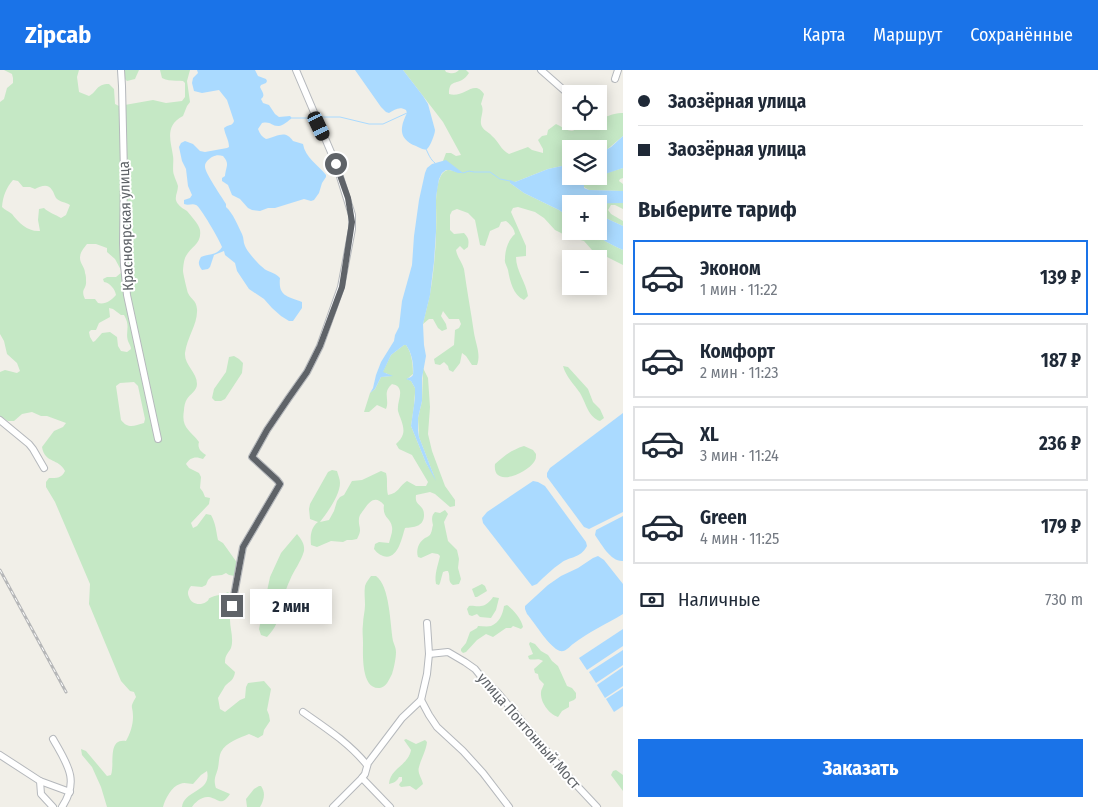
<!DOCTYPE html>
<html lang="ru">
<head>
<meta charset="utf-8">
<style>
  :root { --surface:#fff; --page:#f6f6f7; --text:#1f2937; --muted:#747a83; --line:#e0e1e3; --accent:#1a73e8 }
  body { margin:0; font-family:"Fira Sans Condensed",sans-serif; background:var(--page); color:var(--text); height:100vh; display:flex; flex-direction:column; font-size:19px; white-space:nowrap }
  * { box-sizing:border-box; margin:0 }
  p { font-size:16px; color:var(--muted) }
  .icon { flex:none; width:28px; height:28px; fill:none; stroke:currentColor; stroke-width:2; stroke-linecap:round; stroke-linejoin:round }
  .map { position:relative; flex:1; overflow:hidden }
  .sheet { display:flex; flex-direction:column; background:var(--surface); width:475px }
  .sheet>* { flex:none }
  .banner { display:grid; align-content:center; height:110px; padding:0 15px; background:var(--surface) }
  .tools { position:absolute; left:562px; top:15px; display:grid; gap:10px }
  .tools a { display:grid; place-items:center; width:45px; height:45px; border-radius:0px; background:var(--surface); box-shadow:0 2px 12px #0003; font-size:25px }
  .end { position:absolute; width:22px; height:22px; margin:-11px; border:6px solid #5f6368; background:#fff; box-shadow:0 0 0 2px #fff }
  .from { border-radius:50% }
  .bubble { position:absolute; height:35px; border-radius:0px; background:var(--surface); box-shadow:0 2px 12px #0003; font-size:16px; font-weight:700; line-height:35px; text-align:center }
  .car { position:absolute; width:15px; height:30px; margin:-15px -8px; border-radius:6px; box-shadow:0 0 4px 1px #0007; background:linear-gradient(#222 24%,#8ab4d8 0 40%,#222 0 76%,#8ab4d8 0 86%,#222 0) }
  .banner b { display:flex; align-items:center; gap:18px; height:48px; font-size:19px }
  .banner b+b { border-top:1px solid var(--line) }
  .banner i { width:12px; height:12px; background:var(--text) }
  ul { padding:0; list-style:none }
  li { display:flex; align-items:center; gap:15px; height:75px; margin:0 10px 8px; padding:0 5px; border:2px solid var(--line); border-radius:0px }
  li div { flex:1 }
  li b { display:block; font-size:19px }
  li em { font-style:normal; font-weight:700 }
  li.active { border-color:var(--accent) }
  li>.icon { width:45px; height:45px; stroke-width:1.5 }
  h2 { padding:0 15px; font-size:22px; line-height:60px }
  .pay { display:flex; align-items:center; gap:12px; height:55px; padding:0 15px; font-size:19px }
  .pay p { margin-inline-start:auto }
  .button { display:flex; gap:10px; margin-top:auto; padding:10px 15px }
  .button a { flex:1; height:58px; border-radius:0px; background:var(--accent); color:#fff; font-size:20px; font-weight:700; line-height:58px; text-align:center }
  header { display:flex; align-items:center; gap:30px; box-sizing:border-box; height:70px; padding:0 25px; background:var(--accent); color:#fff }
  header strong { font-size:24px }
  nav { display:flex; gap:28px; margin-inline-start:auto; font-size:18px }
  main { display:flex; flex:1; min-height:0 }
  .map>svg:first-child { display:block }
  .green { fill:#c5e8c5; fill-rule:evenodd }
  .water { fill:#aadaff }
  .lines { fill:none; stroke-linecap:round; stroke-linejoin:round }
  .stream { stroke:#aadaff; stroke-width:1 }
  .minor-casing { stroke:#b5b8bc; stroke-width:8 }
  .minor { stroke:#fff; stroke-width:6 }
  .rail-casing { stroke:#b6b7b8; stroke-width:3 }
  .rail { stroke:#fff; stroke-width:1; stroke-dasharray:4; stroke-linecap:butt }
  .route { stroke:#5f6368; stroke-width:6 }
  .labels { text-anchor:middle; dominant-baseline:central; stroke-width:4; stroke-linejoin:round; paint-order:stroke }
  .street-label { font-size:15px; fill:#5f6368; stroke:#fff }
</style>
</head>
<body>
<header>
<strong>Zipcab</strong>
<nav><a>Карта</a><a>Маршрут</a><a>Сохранённые</a></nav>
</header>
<main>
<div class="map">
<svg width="623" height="737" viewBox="0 0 623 737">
  <rect width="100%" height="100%" fill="#f1efe8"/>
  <g class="green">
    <path d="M4,0H79L77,7L79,22L89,26C97,22 96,14 109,14L114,19L115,34L119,36L153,30L166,33L182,31L185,27V13L183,11C176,10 169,12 162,8L160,0H190L187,11L190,32L187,36L183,46C164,56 171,71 173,86C174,92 172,100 174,105C175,109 177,112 178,116C178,123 173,128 178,134C180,137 184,139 187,141C191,146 199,154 200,160C202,174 191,176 186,186C184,189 183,197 183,201C183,203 187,220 188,223C191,230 196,229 197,239C198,254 187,267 185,283C184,295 197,302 197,314C197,321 190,324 187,329C185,332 184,337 184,340C181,358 189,359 199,372C197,378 201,382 206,385L203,389C196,386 190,387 186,394L189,398L199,403L201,407L200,418L203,422L205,427L210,428L209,434L191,453L193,458L197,456L206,444L211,445C216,454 216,461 218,470L223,473L238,494L235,506L229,505L226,503L222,505L212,506L208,510L206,515L202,517L191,516C188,520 187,523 189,527C191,534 200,536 206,532C211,529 206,529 212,527C217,525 222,525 228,522C231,526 231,525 231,529C233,536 230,542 230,550C230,558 234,569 231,578C228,584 225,584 225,593L235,602C234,610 230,611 225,616C223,620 220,624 218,628L220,639L225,642L240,630L245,628L246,617L248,613L264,611L271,619L267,640L269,645L270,651L264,660L263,665L258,668L249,664C240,668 226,672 221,682C219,686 219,693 218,698C216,706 213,709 216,718L230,724C221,737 219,729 209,727C202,726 195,732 192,737H182C184,720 212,722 207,701L201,705L193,714C189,714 184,712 180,714C172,716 165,729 163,737H107L101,717L92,697L82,685L81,679L86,681L107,706L111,705C115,694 107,668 126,671C130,664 133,655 133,647C133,635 129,639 136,627L134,622L130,621L121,611L89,534L90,514L55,432L46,417V412L49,408C57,408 62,408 65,401C59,388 45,394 42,377L54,361L63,357L66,353L47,346H41L32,342L22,344L14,351H8L0,346V302L5,300L17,303L20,301L17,293L7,284L4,271L0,264V32L4,29L7,18L13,13V8L12,4ZM13,110L18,111L23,117H30L35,119C41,116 48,113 52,120C54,122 54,125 56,128C59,132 66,132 70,135L66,145L61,148C55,144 49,143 44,138L39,139L38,150L40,161C28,162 19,153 12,144C8,141 5,140 2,137C3,126 6,118 13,110ZM87,174H96L107,178V182L115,189L122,202L116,207H107L103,209L104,212C110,213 115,219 116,225C112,230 105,235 98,233L95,229H85C80,219 87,219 86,211C86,208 86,205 85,203C85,197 80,194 80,188C80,182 84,178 87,174ZM109,238L113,239L121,245H124C131,257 125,261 128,271C129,274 131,276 131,279L127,282L121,281L118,276L117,267L110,262L102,263L95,271L93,272L90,267L89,262L91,260H96L99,253L110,247ZM134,312L138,316L145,349L144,353C134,356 128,359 121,350L116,316L120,313Z"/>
    <polygon points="125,0 139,0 135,9 127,11 124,8"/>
    <path d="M403,0H445L446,2C452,4 455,4 459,0H466L469,3C467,6 465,8 462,10C454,14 449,11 449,24C464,29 474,8 484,24L481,34C485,41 480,46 481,54C482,60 489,62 492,66C499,72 501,80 509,84L528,77L532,80L543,83V79L538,70L542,66L547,65L548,60L556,54C570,61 572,66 584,51H599V47C607,48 614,42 623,43V66L603,83L599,84V79H571V94L548,99L515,112L510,113L524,123L559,140L571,149V161H591C599,168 613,176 623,180V195L601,184L596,183L592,180L584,171L569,167L555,160L544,148L535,142L518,137L513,138L511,142L526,176V186L516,187C516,201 526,212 528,226L524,230C513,225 510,211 508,200C507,196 504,193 505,189C505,180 508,170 515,164C514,158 511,155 506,151L501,152L499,157L490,161L485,176L480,175L475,150L468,143L457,139L452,141L450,145V160L454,164L464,163C469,168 469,171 468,177L464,180L460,176L456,180C457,187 462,192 464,199C467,221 471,242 474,263C476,275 481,284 477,295H472L466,286L462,283L460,293L453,302L449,300L448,296L444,292L440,295L435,294L434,289L454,275L455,260L459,258L461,254L459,249H449L443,241L441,246L446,254L447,259L442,261L438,258L433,249H429L423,254C425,244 428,234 430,224C435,195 437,164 436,135C436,127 437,107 444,102C449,97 456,103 462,103L446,91H443L446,83H451L456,86L461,85L443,52Z"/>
    <path d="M623,98V108L620,109L619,111L623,114V121L589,120L584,117V115C596,106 609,102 623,98Z"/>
    <polygon points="594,133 623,133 623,139 615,135 611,135 608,140 611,144 623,151 623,156 599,145 599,134 589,134"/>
    <path d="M404,275H406C412,283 413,295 413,304L407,309L411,311L415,318V323L414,336L411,356L426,393L434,406L419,367L418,348L422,331L423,298L428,308L430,337L428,364L432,381L445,416L455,430V436L450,437L435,424L430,422L416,425C415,433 418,433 422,438C424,441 424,443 424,446C423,457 414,457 405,458C402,467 398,491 383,486C379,484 377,483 374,479L375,474L379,472L389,473C390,468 393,462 392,457C391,448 382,448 384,435C376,426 371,430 365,438C363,441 359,445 359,449C358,458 363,458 357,469L352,470H347L343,472L331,471L317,477L311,475C310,466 311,457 318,452L310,449L309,439L310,434L328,402L332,400L337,401C338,405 340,409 340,413C340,425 327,443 320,452L329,450L334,441L337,431L340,427L344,425L352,411L362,410L381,401L386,403C388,410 386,417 388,425C399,423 399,416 407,411L416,416H426L428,412L412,385L399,379L396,374C399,371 402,368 403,364C405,357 400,348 398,341C397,334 401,327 400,321C399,316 396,315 392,314C382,323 390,329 386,339L377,335L369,342H364L370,323L375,319L381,307L391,306L386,303H382L391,285Z"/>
    <polygon points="234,286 239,289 243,293 242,303 225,329 221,331 215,331 212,328 214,319 226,302 229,287"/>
    <path d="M563,296L568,297L588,319L593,332L600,339L604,348L600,351C588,347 586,333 580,323C574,314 566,307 563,296Z"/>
    <path d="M524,376L533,380L536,384C536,388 536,389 534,392C527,403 492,419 495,394C504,386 511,380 524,376Z"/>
    <path d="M445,440L448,444L444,452L445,457L448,471L457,480L459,489L458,498L461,509L459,514L453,515C447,511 451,507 448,501H446L443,502L440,513L439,515L436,514C434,505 438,495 440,486L438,484L432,483L421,488L418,487C416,480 418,473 425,468C427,467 430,466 431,463C432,461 432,458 433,455C432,450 431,446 435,442L440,443Z"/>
    <path d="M297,464C301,469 305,474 304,481C301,492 294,500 290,510C280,530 284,550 267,567L261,565L259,559L270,507L281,483Z"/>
    <path d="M371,506H376C390,516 390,554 393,571C394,574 396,578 396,582C396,588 394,598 392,604C389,610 386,617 380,618C361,620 363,585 363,573C363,567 362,560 363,554C363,548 365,541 365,535C365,529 364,522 365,516C366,512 369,509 371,506Z"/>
    <polygon points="482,514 485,516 487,521 477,527 475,527 472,519"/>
    <path d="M493,527L499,528L496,540L491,548L480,547L477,544L472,546L469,545L467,539L469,536C473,535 476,537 481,536C485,536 491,531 493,527Z"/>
    <path d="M507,535C513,539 522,550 523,557L521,559L513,556L511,558H506L493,567L486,564L477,570L466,582L463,583L461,581V579L466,573L470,562L477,558L478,556C482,556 487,557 491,556C499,553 503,544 504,536Z"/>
    <path d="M530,572L535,574L541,581L548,585L552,591L558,596L567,616L572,618L576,623V628L574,630L569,632V637L562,641L558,647C549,644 540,632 541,622C541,620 543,617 544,614L539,609L538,604L535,603L534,599L543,591C538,587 533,591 529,589L528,586L533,584L529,574Z"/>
    <path d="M406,669L416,674L425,670L427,672C426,681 421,689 419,697C417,703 422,708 423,714L416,720L410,716L401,717L399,715L400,713L402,711V707H399C397,711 394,713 389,714C390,698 408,696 411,680L404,670Z"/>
    <polygon points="616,700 623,705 623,721 611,705 613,701"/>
    <path d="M259,716H261C266,723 264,730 260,737H247L246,729L254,719Z"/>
  </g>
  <g class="water">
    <path d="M197,0H255L258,6L266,9L267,11L266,13L261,15L260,17C262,22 266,25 261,29L263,33L269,35L275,44L279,47L290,46L292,48C289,50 282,57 278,56C271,56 271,51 262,53L258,59C260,64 262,67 266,69C277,67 285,59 293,71L303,74C305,87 318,95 326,105V107L322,113L319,123L314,130L311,131L304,129L275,138H268L260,141L252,140L248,138L240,129L232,125L228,115L222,111V108L225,106C226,96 230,94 223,86C219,85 216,85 212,87C209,89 205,92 205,96C204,102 222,127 226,134V137C233,143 238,156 242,164C244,168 243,172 245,176C248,183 260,196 266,200C272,203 275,203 280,208C278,227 288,226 302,232V238L293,251H289L281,246L272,238L264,229L249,219L237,201L235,193L225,185L224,181L214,185L210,197L208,199L202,200C198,195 198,192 201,187C208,184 218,185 222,177C220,171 200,136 196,135C192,133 189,136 184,134V130L190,128L192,125L188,116L186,99L182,91L179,77L181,73L185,71L193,74L200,81L205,82L227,78L229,77C229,70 225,65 224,58L227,56C230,55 233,55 234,51L227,30L219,20L202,23L194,21L192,13L193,8L198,3Z"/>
    <path d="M355,0H403L423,26L428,34L435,60C435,64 430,77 427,79C423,81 419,77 416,76C398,69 400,57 407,43L406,40C399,36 395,40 389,43L386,42L381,37Z"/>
    <polygon points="623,66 623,98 599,106 599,84 611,77"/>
    <path d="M446,90L463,103H458L450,100H446L442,103L439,109L436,127V162L434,192L430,225L423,254L424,275L426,286L422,308V331L418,348V360L419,367L436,411L426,393L411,356L415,328V318L411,311L406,309L411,307L413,305C414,295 412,283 406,275H404L391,285L383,302L393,306L381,307L375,319L370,323L373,318L376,305L381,292L394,271L395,265L399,257L402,231L412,195L414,166L419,130L425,103L427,98L432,94Z"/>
    <polygon points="571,94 571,106 598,106 584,115 584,118 589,120 623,121 623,133 571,134 571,149 559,140 524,123 510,113 510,110 515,112 548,99"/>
    <path d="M599,145L623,156V180C613,176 599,168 591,161H599Z"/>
    <polygon points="623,343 623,442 589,459 584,457 547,407 547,403 550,398"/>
    <path d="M533,411L538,412L545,416L586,472L587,476C580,489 570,486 561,493C552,499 544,507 537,514L532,516L483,453L482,448L487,442Z"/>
    <path d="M623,446V491C611,492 602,475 595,465L596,460Z"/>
    <path d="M598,486L604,490L623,514V544C608,553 587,563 573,574C569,577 566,582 560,581C549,577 535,553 527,544L525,539V536L548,515L561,506L578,498L593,488Z"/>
    <polygon points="623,559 623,576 587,600 579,588"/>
    <polygon points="623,580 623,595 596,613 589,602"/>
    <polygon points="623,597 623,616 605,628 597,615"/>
    <polygon points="623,618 623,636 614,642 606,629"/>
  </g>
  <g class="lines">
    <g class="stream">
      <polyline points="320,47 340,47 369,54 383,54 407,43"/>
      <polyline points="292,48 311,48"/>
      <path d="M426,79C429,85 430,89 435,93"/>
      <polyline points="463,103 469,101 474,102 490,102 500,109 510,111"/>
    </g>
    <g class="minor-casing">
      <g id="minor">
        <polyline points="121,0 122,16 124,103 123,173 124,195 127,225 158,369"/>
        <polyline points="541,0 566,22"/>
        <polyline points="615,9 618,0"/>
        <polyline points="0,350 29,374 33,379 44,398"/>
        <polyline points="232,536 243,477 280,414 277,410 252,387 267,360 288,329 307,302 320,276 341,217 352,159 352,145 336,94 296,0"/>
        <polyline points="429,584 448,582 465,592 475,599 483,609 498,623 567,705 597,737"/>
        <polyline points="421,630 429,645 437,657 463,681 483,703 509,737"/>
        <path d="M303,642C326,658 349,673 367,695"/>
        <path d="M53,669C67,694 80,710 62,737"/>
        <polyline points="0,685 40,711 41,724 53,737"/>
        <polyline points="362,708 390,737"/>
        <polyline points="40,711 70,722"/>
        <polyline points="333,737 362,708 365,704 368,693 402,648 421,630 427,604 429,584 427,553"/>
      </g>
    </g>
    <use href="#minor" class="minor"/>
    <g class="rail-casing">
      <polyline id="rail" points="0,500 66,622"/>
    </g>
    <use href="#rail" class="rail"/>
  </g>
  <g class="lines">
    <polyline class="route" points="232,536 243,477 280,414 277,410 252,387 267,360 288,329 307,302 320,276 342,217 352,152 348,128 336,94"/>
  </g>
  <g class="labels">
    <g class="street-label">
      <text transform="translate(126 156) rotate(-92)">Красноярская улица</text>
      <text transform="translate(529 661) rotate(49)">улица Понтонный Мост</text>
    </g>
  </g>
</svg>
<div class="tools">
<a><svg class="icon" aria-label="locate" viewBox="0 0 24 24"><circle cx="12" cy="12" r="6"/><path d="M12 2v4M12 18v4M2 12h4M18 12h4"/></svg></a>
<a><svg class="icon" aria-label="layers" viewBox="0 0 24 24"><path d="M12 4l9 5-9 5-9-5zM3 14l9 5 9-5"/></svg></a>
<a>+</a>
<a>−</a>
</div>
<i class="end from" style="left:336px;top:94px"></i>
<i class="end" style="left:232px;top:536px"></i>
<div class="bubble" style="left:250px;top:519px;width:82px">2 мин</div>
<i class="car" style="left:319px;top:56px;rotate:155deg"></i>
</div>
<section class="sheet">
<div class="banner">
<b><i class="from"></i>Заозёрная улица</b>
<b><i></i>Заозёрная улица</b>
</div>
<h2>Выберите тариф</h2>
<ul>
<li class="active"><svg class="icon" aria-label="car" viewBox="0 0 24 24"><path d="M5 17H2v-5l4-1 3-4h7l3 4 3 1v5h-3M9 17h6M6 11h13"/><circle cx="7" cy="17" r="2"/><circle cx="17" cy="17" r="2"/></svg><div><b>Эконом</b><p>1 мин · 11:22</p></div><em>139 ₽</em></li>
<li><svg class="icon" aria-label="car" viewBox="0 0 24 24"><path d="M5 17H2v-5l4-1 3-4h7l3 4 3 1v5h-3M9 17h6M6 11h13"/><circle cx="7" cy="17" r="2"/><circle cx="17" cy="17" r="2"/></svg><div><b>Комфорт</b><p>2 мин · 11:23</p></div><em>187 ₽</em></li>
<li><svg class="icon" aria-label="car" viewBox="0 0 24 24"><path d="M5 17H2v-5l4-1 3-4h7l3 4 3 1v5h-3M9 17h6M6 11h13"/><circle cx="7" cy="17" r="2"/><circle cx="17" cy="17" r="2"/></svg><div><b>XL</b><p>3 мин · 11:24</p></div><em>236 ₽</em></li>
<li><svg class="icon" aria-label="car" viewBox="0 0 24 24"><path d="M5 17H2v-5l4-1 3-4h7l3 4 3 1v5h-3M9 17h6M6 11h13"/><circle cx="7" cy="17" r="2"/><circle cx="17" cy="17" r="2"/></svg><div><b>Green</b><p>4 мин · 11:25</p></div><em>179 ₽</em></li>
</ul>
<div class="pay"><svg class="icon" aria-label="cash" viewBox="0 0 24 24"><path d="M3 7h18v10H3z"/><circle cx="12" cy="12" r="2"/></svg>Наличные<p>730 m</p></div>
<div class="button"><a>Заказать</a></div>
</section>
</main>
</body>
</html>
